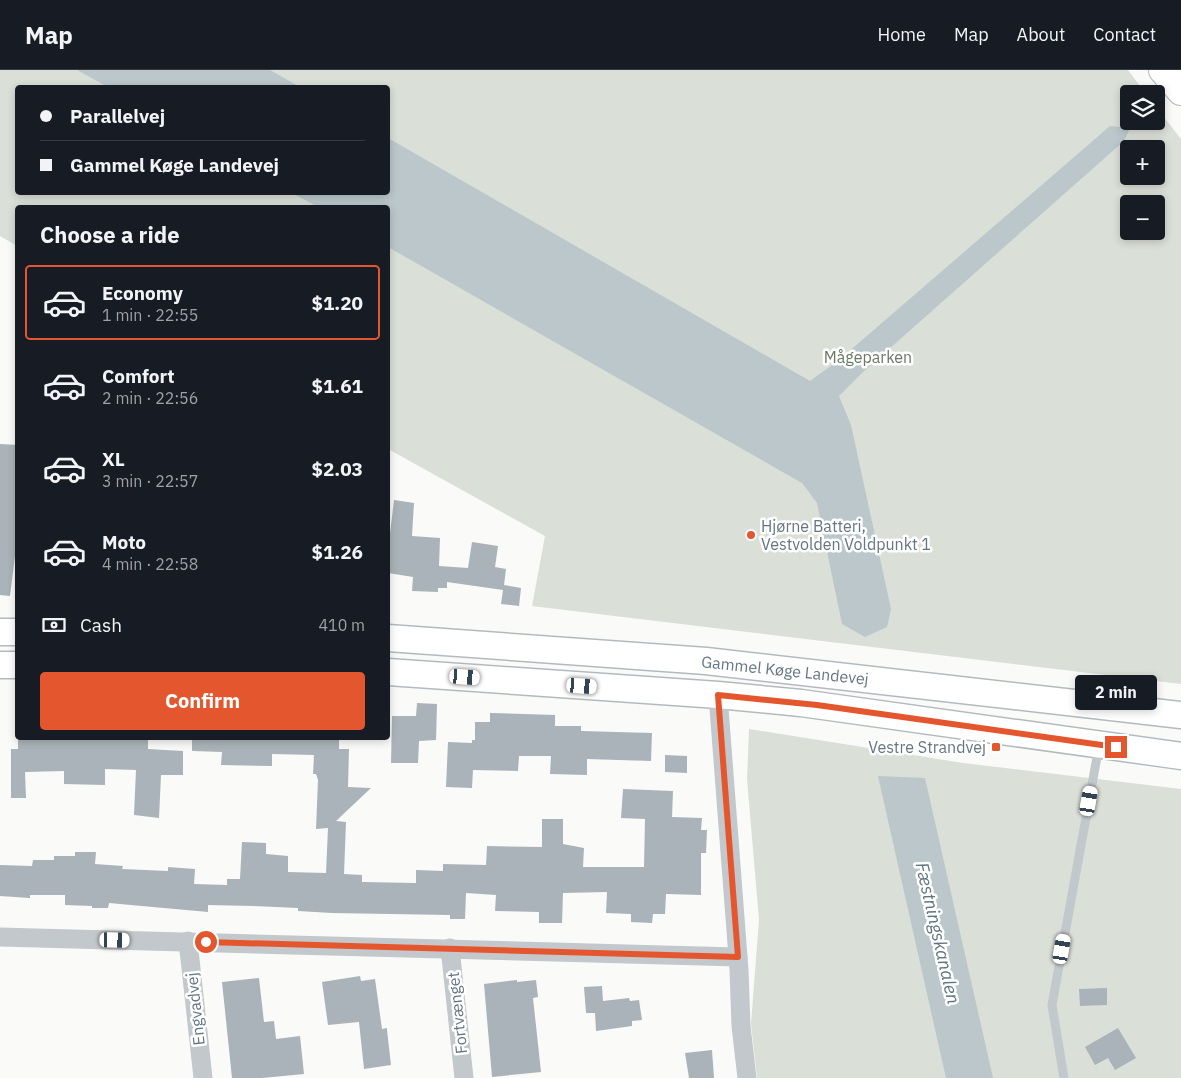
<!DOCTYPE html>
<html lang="en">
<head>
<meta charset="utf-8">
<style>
  :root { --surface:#171b24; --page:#20242c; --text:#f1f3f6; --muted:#9ea1a6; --line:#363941; --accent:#e4572e }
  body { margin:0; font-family:"IBM Plex Sans",sans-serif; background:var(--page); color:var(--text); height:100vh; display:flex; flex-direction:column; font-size:19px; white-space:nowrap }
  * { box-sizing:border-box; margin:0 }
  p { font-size:16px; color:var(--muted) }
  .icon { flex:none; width:28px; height:28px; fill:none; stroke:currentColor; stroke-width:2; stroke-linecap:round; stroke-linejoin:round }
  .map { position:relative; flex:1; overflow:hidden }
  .drawer { position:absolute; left:15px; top:135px; width:375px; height:535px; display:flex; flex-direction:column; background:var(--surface); border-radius:5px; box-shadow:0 2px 8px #0003 }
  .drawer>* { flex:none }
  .hud { position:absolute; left:15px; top:15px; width:375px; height:110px; border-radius:5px; box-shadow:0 2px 8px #0003; display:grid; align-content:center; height:110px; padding:0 25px; background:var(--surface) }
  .controls { position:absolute; left:1120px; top:15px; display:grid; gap:10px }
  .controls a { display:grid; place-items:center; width:45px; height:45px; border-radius:5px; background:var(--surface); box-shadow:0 2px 8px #0003; font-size:25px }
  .end { position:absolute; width:22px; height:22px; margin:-11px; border:6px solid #e4572e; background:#fff; box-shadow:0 0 0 2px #fff }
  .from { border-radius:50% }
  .bubble { position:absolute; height:35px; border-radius:5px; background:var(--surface); box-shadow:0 2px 8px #0003; font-size:16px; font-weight:800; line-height:35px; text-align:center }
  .car { position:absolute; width:15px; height:30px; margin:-15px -8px; border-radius:6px; box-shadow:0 0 4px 1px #0007; background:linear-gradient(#fff 24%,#345 0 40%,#fff 0 76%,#345 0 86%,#fff 0) }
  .hud b { display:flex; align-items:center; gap:18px; height:48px; font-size:19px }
  .hud b+b { border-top:1px solid var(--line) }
  .hud i { width:12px; height:12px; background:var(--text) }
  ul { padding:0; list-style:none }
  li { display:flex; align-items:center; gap:15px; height:75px; margin:0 10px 8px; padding:0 15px; border:2px solid transparent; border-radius:5px }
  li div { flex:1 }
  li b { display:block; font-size:19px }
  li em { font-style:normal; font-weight:800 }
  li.on { border-color:var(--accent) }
  li>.icon { width:45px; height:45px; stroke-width:1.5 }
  h2 { padding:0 25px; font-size:22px; line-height:60px }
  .pay { display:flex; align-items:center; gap:12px; height:55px; padding:0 25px; font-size:19px }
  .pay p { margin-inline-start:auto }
  .cta { display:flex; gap:10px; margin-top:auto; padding:10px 25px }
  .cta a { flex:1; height:58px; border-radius:5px; background:var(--accent); color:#fff; font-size:20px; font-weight:800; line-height:58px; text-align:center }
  header { display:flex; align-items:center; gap:30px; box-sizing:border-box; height:70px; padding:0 25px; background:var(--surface); border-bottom:1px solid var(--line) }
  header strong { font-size:24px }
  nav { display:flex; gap:28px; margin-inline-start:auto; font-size:18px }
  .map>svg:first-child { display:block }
  .green { fill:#dadfd7; fill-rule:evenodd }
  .water { fill:#bbc7cb }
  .building { fill:#aab3b9 }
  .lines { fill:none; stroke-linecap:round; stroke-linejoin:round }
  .secondary-casing { stroke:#b3babf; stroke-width:29 }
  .highway-casing { stroke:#b4b9bd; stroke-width:30 }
  .lane { stroke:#c3c8cc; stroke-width:9 }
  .street { stroke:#c3c8cc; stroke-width:19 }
  .secondary { stroke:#fff; stroke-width:26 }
  .highway { stroke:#fff; stroke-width:28 }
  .route { stroke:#e4572e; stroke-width:6 }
  .poi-dot { fill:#e4572e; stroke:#fff; stroke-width:2 }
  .labels { text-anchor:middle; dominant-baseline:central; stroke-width:5; stroke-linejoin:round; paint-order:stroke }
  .park-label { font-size:16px; fill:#687a64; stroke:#fff }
  .poi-label { font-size:16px; fill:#657683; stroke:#fff; text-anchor:start }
  .street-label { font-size:16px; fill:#657683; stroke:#fff }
  .water-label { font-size:18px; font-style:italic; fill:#60757c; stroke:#fff }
</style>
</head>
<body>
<header>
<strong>Map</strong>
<nav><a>Home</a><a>Map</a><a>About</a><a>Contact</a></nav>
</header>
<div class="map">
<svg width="1181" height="1008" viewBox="0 0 1181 1008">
  <rect width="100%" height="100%" fill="#fafaf8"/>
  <g class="green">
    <path d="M0,0H1128L1146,24H1129V51H1156V37L1181,69V614L532,536L545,466L388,379V138H18L17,176L0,166ZM18,18H388V122H18ZM1129,79H1156V106H1129ZM1129,134H1156V161H1129Z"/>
    <polygon points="749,659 963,693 1181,719 1181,1008 757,1008 751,954 759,850 747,709"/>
  </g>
  <g class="water">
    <polygon points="77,0 270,0 300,17 108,17"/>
    <polygon points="1110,56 1130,58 1124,71 863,302 839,326 851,355 891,539 887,557 865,567 842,554 817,433 802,413 388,177 388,138 318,137 292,123 388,122 388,68 810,311 839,290"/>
    <polygon points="878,706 925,708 993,1008 946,1008"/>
  </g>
  <g class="building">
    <polygon points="0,374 18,375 18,462 10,526 0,525"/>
    <polygon points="394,430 414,433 412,466 440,468 439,496 468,498 472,472 498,476 495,497 506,499 504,515 521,518 519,536 501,534 503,520 447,512 447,518 438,518 438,522 412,521 413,507 388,503 388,480"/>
    <polygon points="417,633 437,634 436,670 419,671 418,693 391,693 392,646 416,646"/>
    <polygon points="490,643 555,645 555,656 581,656 581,661 652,663 651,691 587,689 587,705 550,704 551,686 519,686 518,701 473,700 472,718 446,717 448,672 472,673 472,670 475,670 475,652 490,652"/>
    <polygon points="18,668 148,668 148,679 183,681 183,705 161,705 159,748 134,745 136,700 105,699 105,715 64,714 64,701 25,702 26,728 11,728 11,679 18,679"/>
    <polygon points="192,668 339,668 339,679 349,679 348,717 371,718 336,751 346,752 344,804 362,805 362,812 416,813 416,800 443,801 443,794 486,795 487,776 542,777 542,749 563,749 563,774 584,778 583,797 644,797 645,749 621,748 623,719 673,721 672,747 702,748 701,760 707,760 706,783 701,783 701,825 666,824 665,844 653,844 652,853 631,852 631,844 606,843 607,822 563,823 562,853 539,853 539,842 495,841 496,825 466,823 465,849 450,849 450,845 332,843 298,841 298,838 253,836 208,835 208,842 109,833 108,838 92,838 92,836 65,835 65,825 30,825 30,828 0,826 0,795 32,796 33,790 54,790 54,786 75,786 75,782 96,782 95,794 123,796 122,799 168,801 168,797 195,799 194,814 227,815 227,809 240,809 242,772 266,773 266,784 288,786 288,802 326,803 328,758 316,759 318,710 316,704 313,704 314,685 272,684 272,696 221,695 222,682 192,681"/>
    <polygon points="665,685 687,686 687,703 665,702"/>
    <polygon points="360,906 361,911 375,909 382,959 387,958 387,960 391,995 364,999 359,952 328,955 322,912"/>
    <polygon points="259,908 264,952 274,951 276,969 300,966 304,1004 262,1008 232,1008 222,912"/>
    <polygon points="517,910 517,912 536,910 538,927 533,928 541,1002 492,1007 484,914"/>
    <polygon points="602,916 603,931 629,928 630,931 639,930 642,950 632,951 632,956 596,961 595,943 586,943 584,917"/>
    <polygon points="1107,918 1107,935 1080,936 1079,919"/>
    <polygon points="1118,958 1136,988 1115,1000 1108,988 1095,995 1085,977"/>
    <polygon points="712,980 714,1008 689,1008 685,983"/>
  </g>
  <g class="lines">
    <g class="secondary-casing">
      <g id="secondary">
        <polyline points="0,562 18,562"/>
        <polyline points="388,568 706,591 1181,645"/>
        <polyline points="0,595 18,595"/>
        <polyline points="388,602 718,625 801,633 1181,686"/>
      </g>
    </g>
    <g class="highway-casing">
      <polyline id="highway" points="1163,0 1181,21"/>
    </g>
    <polyline class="lane" points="1064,1008 1052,935 1099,676"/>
    <g class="street">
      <polyline points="718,625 739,900 741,956 747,1008"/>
      <polyline points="0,867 738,887"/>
      <polyline points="188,871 203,1008"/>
      <polyline points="450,878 464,1008"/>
    </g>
    <use href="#secondary" class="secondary"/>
    <use href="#highway" class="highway"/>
  </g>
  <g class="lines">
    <polyline class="route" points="206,872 738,887 718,625 817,635 1116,677"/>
  </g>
  <g class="poi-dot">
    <circle cx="751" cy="465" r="5"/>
    <rect x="991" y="672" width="10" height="10" rx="2.5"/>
  </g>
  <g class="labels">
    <g class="park-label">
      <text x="868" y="287">Mågeparken</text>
    </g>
    <g class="poi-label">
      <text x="761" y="456">Hjørne Batteri,<tspan x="761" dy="18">Vestvolden Voldpunkt 1</tspan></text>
      <text x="986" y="677" text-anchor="end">Vestre Strandvej</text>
    </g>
    <g class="street-label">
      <text transform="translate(785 600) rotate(6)">Gammel Køge Landevej</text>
      <text transform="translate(195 939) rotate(-96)">Engvadvej</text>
      <text transform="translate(457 943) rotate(-96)">Fortvænget</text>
    </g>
    <g class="water-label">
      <text transform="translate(938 863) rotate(77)">Fæstningskanalen</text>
    </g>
  </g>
</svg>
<div class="controls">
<a><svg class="icon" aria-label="layers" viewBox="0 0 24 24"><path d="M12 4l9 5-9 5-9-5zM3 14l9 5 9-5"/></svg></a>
<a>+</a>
<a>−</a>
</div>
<i class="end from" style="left:206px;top:872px"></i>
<i class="end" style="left:1116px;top:677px"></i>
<div class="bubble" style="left:1075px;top:605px;width:82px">2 min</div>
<i class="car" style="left:465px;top:607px;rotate:94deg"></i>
<i class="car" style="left:582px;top:616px;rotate:94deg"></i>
<i class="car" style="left:1089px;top:731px;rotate:10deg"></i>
<i class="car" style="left:115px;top:870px;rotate:91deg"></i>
<i class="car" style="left:1062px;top:879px;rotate:10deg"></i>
<div class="hud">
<b><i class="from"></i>Parallelvej</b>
<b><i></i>Gammel Køge Landevej</b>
</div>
<section class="drawer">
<h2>Choose a ride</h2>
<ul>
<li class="on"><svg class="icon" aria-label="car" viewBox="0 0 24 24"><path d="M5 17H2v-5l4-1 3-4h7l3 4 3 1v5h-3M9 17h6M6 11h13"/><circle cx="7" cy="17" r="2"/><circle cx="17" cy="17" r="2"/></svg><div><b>Economy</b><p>1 min · 22:55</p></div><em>$1.20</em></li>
<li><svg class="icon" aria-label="car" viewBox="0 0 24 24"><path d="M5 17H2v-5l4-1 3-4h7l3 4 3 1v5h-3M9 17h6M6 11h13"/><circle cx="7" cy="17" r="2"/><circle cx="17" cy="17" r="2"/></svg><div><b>Comfort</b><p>2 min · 22:56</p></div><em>$1.61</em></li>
<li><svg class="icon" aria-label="car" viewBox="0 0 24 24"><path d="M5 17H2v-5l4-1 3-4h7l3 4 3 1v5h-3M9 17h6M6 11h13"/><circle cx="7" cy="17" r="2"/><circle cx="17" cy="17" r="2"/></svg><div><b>XL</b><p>3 min · 22:57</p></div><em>$2.03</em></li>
<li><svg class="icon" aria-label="car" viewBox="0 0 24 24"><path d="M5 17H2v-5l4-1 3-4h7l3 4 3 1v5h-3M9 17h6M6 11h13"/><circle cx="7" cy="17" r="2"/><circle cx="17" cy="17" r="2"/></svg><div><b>Moto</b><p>4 min · 22:58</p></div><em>$1.26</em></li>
</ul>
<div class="pay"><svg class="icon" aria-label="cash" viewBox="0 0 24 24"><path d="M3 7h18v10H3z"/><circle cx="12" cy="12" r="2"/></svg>Cash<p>410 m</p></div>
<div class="cta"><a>Confirm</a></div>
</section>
</div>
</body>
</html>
